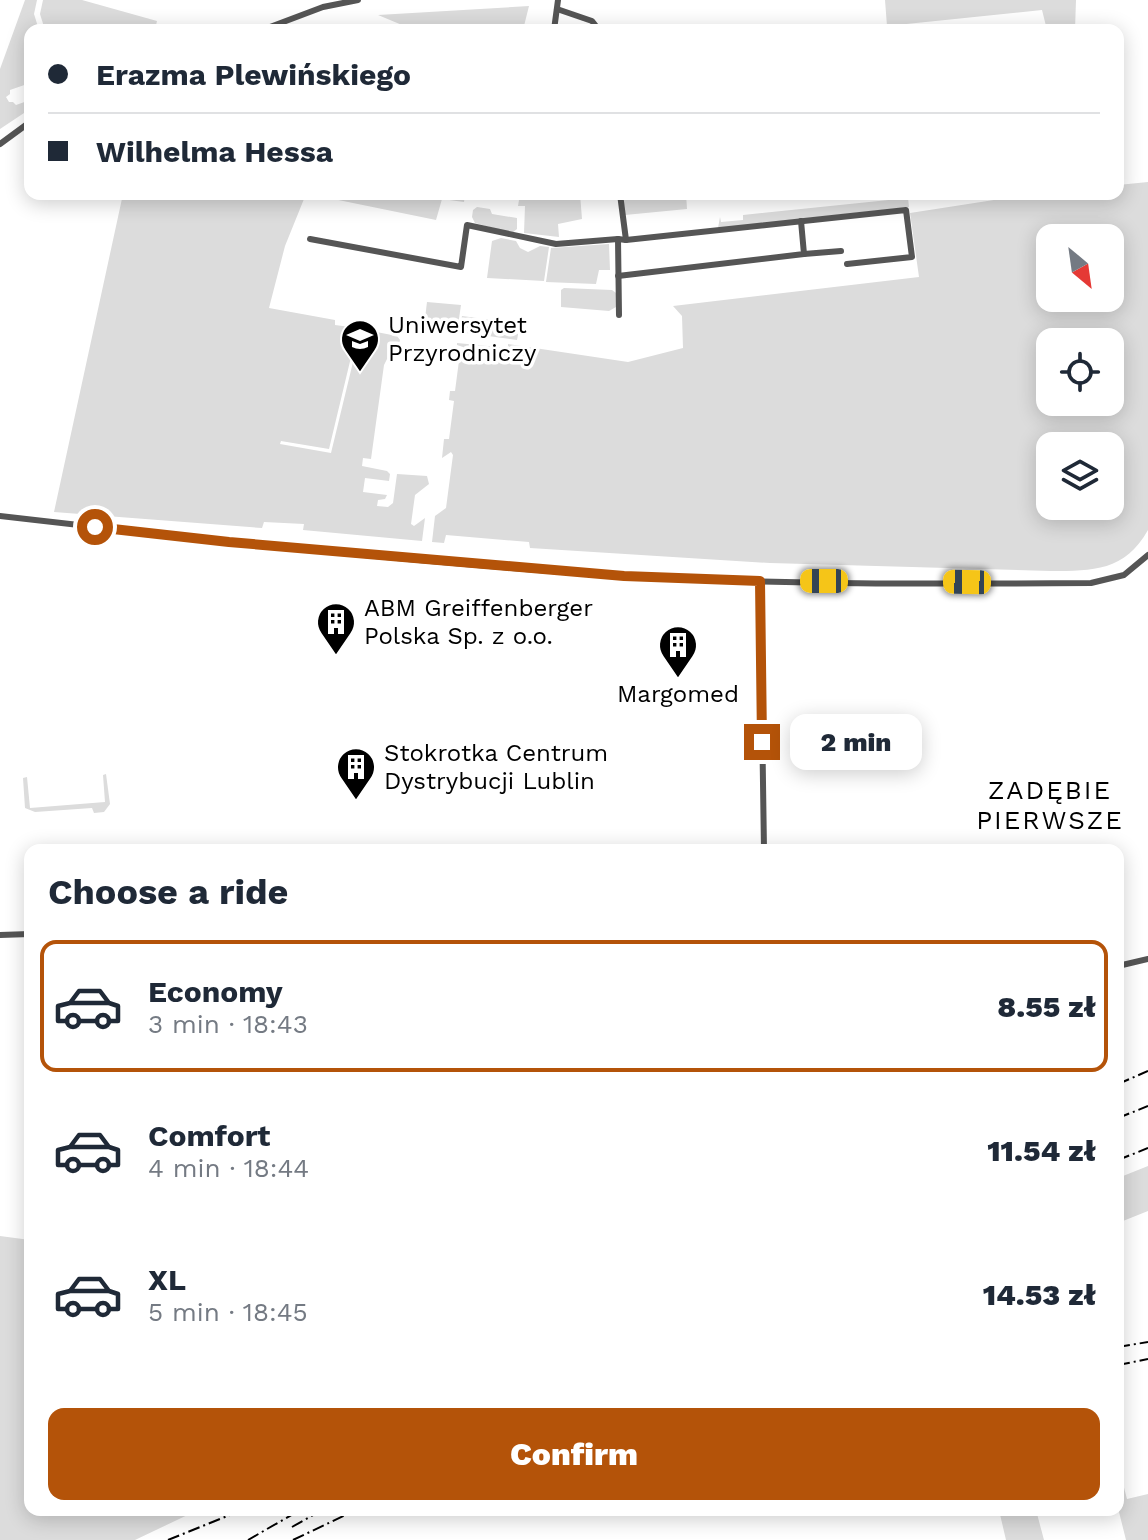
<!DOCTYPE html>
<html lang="en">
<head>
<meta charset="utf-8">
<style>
  :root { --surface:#fff; --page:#f6f6f7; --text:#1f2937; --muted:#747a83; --line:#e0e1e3; --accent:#b45309 }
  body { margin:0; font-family:"Work Sans",sans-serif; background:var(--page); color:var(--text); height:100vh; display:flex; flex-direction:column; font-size:30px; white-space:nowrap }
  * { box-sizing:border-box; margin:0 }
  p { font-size:26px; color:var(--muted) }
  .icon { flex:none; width:44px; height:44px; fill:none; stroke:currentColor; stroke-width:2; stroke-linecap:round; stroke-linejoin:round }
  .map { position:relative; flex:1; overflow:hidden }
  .details { position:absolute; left:24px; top:844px; width:1100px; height:672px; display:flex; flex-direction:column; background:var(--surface); border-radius:16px; box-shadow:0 4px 20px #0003 }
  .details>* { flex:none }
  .guide { position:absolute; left:24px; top:24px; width:1100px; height:176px; border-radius:16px; box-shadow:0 4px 20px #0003; display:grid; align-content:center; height:176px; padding:0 24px; background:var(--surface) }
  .needle { width:52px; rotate:151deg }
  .fabs { position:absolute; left:1036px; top:224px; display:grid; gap:16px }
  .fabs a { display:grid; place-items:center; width:88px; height:88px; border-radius:16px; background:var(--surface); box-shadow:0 4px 20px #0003; font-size:40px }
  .end { position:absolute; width:36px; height:36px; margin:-18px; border:10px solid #b45309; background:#fff; box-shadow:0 0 0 4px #fff }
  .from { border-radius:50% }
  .bubble { position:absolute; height:56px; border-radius:16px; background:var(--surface); box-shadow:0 4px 20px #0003; font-size:26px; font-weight:800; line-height:56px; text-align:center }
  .car { position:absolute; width:24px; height:48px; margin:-24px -12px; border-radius:10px; box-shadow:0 0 6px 2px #0007; background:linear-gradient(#f5c518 24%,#345 0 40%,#f5c518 0 76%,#345 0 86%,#f5c518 0) }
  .guide b { display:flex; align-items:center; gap:28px; height:76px; font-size:30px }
  .guide b+b { border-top:2px solid var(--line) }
  .guide i { width:20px; height:20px; background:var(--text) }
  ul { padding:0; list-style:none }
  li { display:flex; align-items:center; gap:24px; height:132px; margin:0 16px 12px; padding:0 8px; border:4px solid transparent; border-radius:16px }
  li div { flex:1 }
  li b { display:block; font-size:30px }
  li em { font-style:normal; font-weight:800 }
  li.active { border-color:var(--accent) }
  li>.icon { width:72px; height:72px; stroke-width:1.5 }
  h2 { padding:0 24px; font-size:36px; line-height:96px }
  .cta { display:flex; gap:16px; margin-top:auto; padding:16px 24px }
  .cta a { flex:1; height:92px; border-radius:16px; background:var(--accent); color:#fff; font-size:32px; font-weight:800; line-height:92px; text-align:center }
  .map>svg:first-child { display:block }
  .green { fill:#dcdcdc; fill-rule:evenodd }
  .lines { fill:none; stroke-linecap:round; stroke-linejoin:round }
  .street { stroke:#555; stroke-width:6 }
  .rail { stroke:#000; stroke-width:2; stroke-dasharray:12 4 2 4; stroke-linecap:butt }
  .route { stroke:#b45309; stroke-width:10 }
  .labels { text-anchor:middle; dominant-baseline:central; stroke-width:7; stroke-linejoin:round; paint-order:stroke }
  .poi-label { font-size:24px; fill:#000; stroke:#fff; text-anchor:start }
  .neighbourhood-label { font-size:26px; letter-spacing:2px; fill:#000; stroke:#fff }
</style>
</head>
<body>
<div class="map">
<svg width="1148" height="1540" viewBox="0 0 1148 1540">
  <rect width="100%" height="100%" fill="#fff"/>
  <g class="green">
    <polygon points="25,0 37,0 34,14 39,30 30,30 30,83 10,90 10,94 6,97 9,102 13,102 16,105 30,100 30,109 0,129 0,69"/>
    <polygon points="43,0 82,0 157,21 155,30 45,30 40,14"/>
    <polygon points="885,0 1076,0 1075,30 1047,30 1042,10 887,26"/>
    <polygon points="529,6 523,30 414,30 378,15"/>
    <path d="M1148,182V530C1125,571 1093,571 1051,571L770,563L530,548L529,542L446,535L444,543L432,542L435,516L446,508L453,455L451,452L442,458L444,439H449L454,401L449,400L450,391H455L460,353L456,350H463V347L457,345V343L508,348V344L628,362L683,348L682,316L673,306L919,277L910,213L1032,194H1118V185ZM1050,238H1110V298H1050ZM1110,342V402H1050V342ZM1050,446H1110V506H1050Z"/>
    <polygon points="123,194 306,194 285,246 269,308 335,320 335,325 358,328 329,449 281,441 280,444 331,453 361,329 397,336 400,340 396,355 387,359 384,365 371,459 363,458 362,466 387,471 390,474 389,481 365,478 363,492 387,495 385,499 378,500 377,506 388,507 393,503 397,474 427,476 429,484 415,495 411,524 414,526 425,518 422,541 303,530 304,524 264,522 262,528 54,512"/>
    <polygon points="309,194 397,194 414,197 420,194 465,194 464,202 442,199 436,220"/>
    <polygon points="520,194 580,194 582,219 558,224 559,237 524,233 525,206 518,206"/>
    <polygon points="623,194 686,194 687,209 625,215"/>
    <polygon points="908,198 909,207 718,228 720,217 721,222 743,220 743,215"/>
    <polygon points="477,207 490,209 492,214 517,218 517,229 512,233 475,223 472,217 473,210"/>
    <polygon points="501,238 516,241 520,248 528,252 540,246 549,247 544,281 487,278 492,241"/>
    <polygon points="609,244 610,270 599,270 596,284 546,282 551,248"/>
    <polygon points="564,288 612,290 616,293 616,307 609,311 561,307 561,290"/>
    <polygon points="427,302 461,305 457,332 424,327"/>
    <polygon points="462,316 520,324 517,340 459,332"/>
    <polygon points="106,774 110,804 104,812 94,813 92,808 35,812 25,808 23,778 27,777 30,808 105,802 103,775"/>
    <polygon points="1148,1166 1148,1211 1118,1223 1118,1178"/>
    <polygon points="0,1236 30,1240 30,1510 198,1510 135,1540 0,1540"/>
    <polygon points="1118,1465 1127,1499 1148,1494 1148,1540 1126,1540 1118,1508"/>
    <polygon points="999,1510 1036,1510 1044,1540 1006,1540"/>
  </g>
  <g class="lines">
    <g class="street">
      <polyline points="557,9 592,21 599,30"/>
      <polyline points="262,30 323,7 358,0"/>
      <polyline points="554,30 558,0"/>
      <polyline points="0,144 30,122"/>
      <polyline points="620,194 626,240 906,210 912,257 847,264"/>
      <polyline points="310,239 461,267 467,225 556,244 618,239 626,240"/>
      <polyline points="618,239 619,315"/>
      <polyline points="804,254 841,251"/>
      <polyline points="618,276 804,254 801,221"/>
      <path d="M0,516C208,540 417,563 626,576C780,585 936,584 1091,583L1124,575L1148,555"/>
      <polyline points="760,581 764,850"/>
      <polyline points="0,935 30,934"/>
      <polyline points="1118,966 1148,959"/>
    </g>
    <g class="rail">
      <polyline points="1118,1084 1148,1071"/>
      <polyline points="1118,1118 1148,1106"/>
      <polyline points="1118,1160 1148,1148"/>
      <polyline points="1118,1347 1148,1342"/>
      <polyline points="1118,1365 1148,1359"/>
      <polyline points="292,1527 322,1510"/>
      <polyline points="168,1540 242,1510"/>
      <polyline points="248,1540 300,1510"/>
      <polyline points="293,1540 356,1510"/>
    </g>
  </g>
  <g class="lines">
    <polyline class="route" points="95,527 229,542 624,576 760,581 762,742"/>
  </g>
  <defs>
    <g id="university-pin" transform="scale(2)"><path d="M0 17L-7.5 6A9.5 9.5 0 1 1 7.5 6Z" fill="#000" stroke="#fff"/><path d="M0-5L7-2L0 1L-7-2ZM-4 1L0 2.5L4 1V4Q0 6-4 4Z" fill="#fff"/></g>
    <g id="building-pin" transform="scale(2)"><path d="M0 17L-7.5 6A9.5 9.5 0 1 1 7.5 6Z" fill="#000" stroke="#fff"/><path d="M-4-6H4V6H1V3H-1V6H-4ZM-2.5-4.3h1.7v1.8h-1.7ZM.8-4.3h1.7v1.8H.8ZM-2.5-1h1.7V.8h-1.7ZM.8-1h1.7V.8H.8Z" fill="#fff"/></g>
  </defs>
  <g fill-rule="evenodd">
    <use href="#university-pin" x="360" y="339"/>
    <use href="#building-pin" x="336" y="622"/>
    <use href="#building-pin" x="678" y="645"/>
    <use href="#building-pin" x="356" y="767"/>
  </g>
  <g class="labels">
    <g class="poi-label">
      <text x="388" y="325">Uniwersytet<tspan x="388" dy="28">Przyrodniczy</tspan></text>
      <text x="364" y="608">ABM Greiffenberger<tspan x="364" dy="28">Polska Sp. z o.o.</tspan></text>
      <text x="678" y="694" text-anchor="middle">Margomed</text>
      <text x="384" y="753">Stokrotka Centrum<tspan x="384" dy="28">Dystrybucji Lublin</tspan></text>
    </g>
    <g class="neighbourhood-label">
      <text x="1050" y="790">ZADĘBIE<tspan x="1050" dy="30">PIERWSZE</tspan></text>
    </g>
  </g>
</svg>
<div class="fabs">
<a><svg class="needle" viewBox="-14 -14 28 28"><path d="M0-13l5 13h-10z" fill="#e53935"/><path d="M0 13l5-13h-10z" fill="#747a83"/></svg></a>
<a><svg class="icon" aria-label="locate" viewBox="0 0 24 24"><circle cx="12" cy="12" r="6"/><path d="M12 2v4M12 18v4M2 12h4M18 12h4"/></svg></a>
<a><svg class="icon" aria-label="layers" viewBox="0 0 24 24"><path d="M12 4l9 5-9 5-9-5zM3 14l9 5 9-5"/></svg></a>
</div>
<i class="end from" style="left:95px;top:527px"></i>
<i class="end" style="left:762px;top:742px"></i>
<div class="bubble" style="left:790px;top:714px;width:132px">2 min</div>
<i class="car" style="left:824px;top:581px;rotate:270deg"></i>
<i class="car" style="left:967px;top:582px;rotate:271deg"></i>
<div class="guide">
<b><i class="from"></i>Erazma Plewińskiego</b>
<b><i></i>Wilhelma Hessa</b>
</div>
<section class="details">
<h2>Choose a ride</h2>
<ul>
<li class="active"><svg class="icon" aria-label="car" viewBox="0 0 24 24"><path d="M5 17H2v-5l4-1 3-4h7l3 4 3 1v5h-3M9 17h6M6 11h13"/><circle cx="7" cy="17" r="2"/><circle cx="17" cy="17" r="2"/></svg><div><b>Economy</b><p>3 min · 18:43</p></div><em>8.55 zł</em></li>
<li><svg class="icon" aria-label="car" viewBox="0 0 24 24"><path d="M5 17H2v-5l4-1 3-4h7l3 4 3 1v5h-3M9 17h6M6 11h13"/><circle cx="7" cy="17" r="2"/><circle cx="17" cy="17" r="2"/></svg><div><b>Comfort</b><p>4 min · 18:44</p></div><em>11.54 zł</em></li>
<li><svg class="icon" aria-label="car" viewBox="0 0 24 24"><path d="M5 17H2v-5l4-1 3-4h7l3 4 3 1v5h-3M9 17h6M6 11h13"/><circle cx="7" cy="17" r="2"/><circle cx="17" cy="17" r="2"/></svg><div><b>XL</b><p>5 min · 18:45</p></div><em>14.53 zł</em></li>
</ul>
<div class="cta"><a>Confirm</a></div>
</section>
</div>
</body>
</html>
